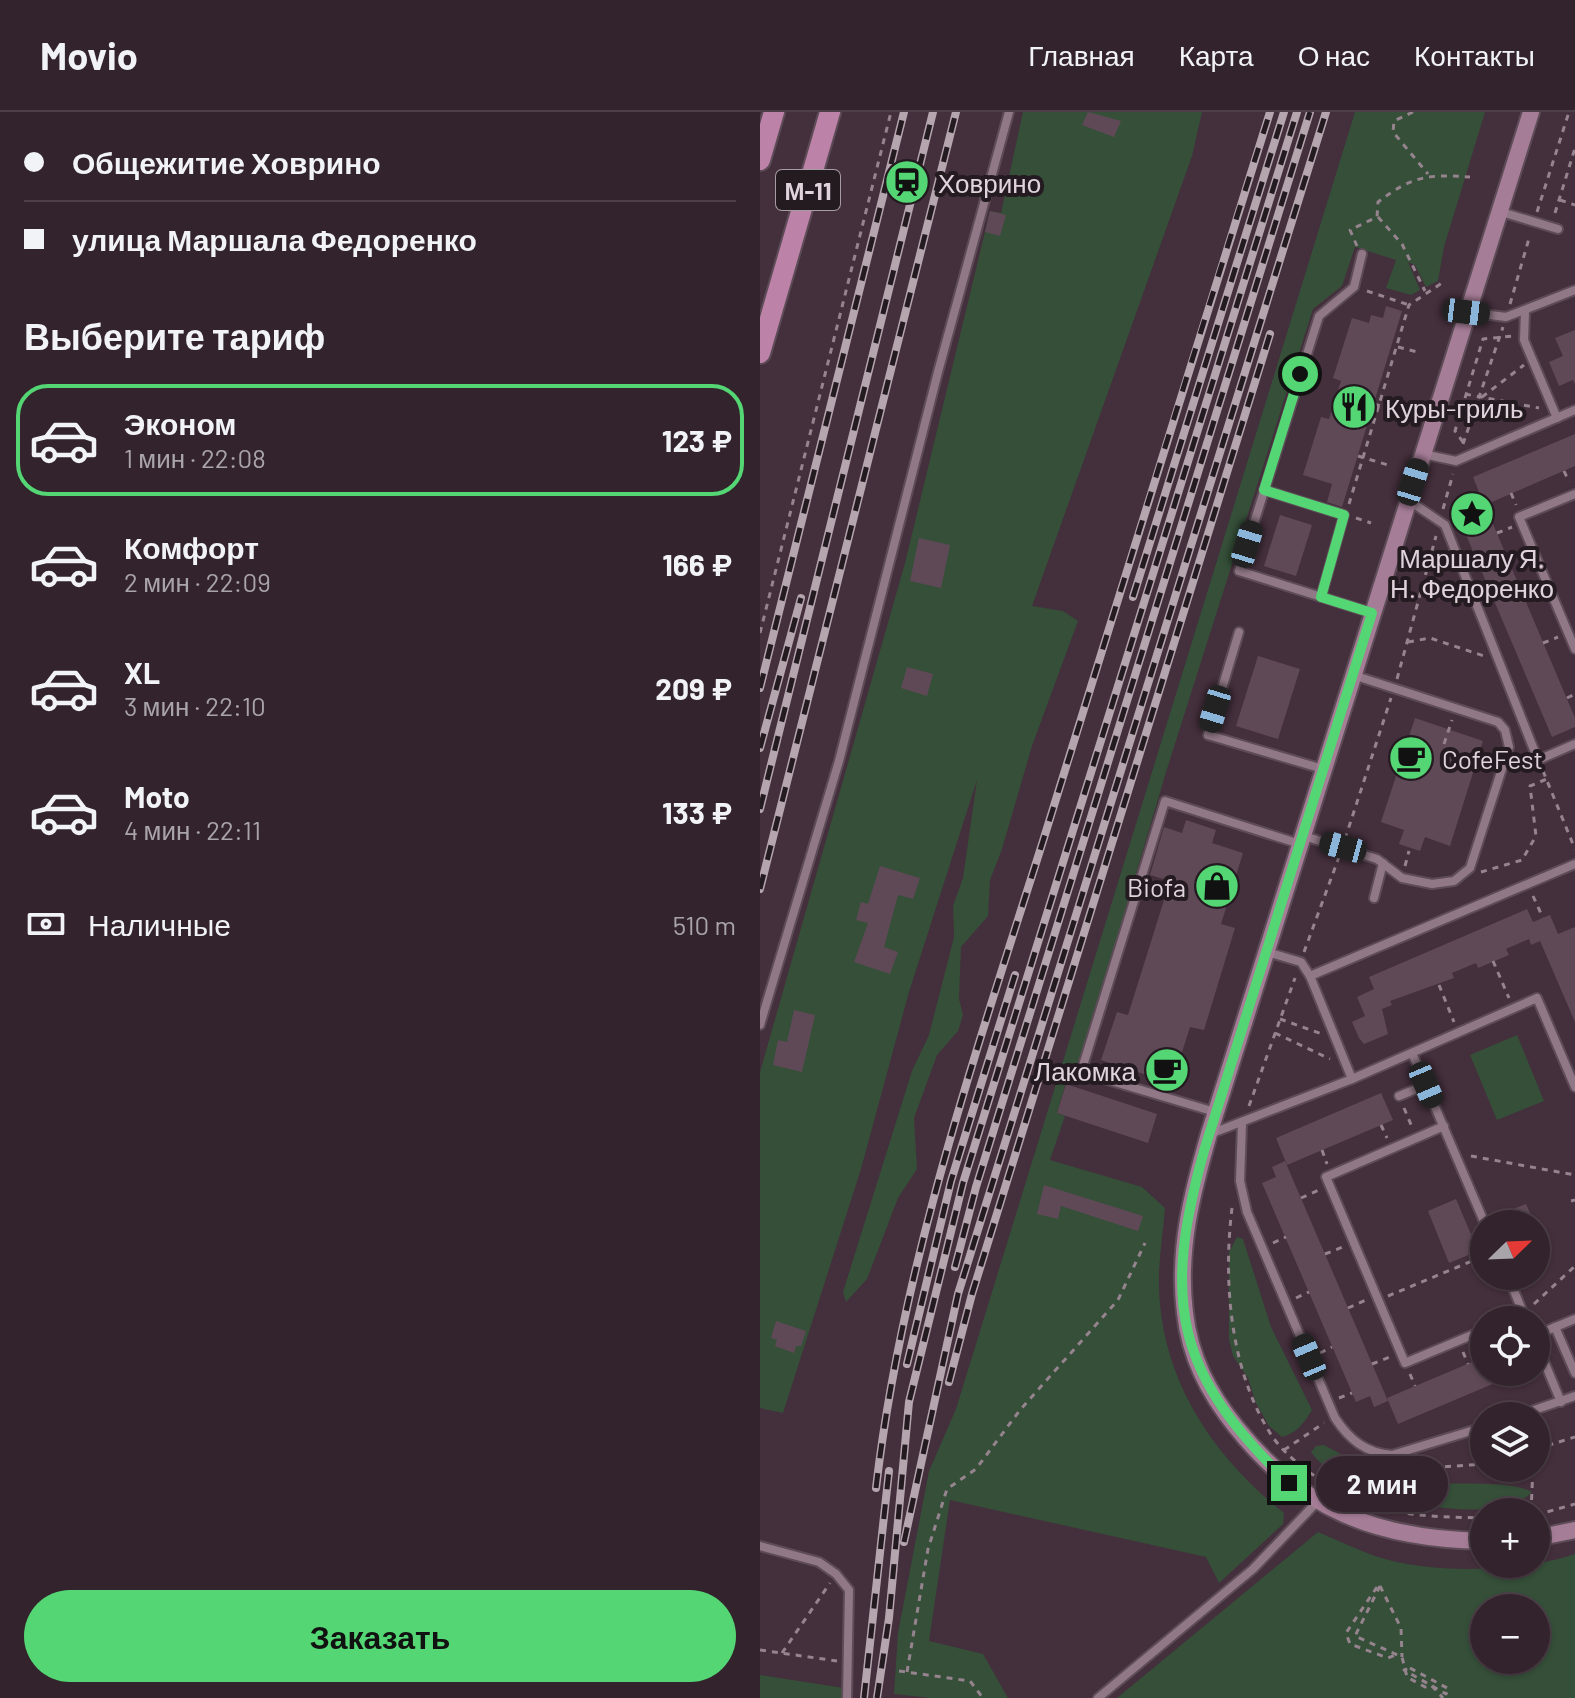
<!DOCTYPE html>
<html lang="ru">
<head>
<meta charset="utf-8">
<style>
  :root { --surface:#33232d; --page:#3e2f39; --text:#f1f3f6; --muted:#a9a4aa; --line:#4e4049; --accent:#53d673 }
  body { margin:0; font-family:Barlow,sans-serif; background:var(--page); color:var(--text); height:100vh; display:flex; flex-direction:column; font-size:30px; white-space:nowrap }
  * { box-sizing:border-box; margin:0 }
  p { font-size:26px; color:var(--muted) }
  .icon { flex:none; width:44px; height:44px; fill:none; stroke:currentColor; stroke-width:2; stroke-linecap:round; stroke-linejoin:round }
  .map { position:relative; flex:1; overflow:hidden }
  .side { display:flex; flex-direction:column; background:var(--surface); width:760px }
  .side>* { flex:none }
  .top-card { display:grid; align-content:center; height:176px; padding:0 24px; background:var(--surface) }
  .needle { width:52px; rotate:67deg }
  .buttons { position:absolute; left:710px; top:1098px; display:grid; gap:16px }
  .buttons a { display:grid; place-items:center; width:80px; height:80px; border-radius:50%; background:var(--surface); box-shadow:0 2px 6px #0004,0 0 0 2px var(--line); font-size:40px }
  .end { position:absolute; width:36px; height:36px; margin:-18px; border:10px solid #53d673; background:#111; box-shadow:0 0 0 4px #111 }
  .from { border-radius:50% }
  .bubble { position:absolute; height:56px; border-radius:28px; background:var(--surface); box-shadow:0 2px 6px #0004,0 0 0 2px var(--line); font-size:26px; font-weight:700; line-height:56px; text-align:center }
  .car { position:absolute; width:24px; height:48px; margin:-24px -12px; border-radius:10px; box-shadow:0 0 6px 2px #0007; background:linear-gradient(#222 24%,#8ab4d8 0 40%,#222 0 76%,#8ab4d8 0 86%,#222 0) }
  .top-card b { display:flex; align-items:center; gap:28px; height:76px; font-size:30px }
  .top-card b+b { border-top:2px solid var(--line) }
  .top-card i { width:20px; height:20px; background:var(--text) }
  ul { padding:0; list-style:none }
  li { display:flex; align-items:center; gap:24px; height:112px; margin:0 16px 12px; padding:0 8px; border:4px solid transparent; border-radius:32px }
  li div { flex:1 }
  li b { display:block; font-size:30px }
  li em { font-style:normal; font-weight:700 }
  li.on { border-color:var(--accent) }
  li>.icon { width:72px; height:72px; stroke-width:1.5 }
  h2 { padding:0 24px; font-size:36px; line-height:96px }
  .pay { display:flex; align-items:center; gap:20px; height:88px; padding:0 24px; font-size:30px }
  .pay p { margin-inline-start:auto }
  .button { display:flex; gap:16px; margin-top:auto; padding:16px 24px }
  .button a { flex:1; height:92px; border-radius:48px; background:var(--accent); color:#111; font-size:32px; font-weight:700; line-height:92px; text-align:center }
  header { display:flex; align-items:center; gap:48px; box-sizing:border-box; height:112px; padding:0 40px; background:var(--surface); border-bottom:2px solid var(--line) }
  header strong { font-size:38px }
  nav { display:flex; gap:44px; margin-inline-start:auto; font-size:28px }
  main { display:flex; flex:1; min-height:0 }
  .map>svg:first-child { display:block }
  .green { fill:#354f39; fill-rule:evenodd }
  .building { fill:#604957 }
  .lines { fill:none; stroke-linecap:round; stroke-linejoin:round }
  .lane-casing { stroke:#5d4c57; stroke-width:12 }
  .secondary-casing { stroke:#5d4c57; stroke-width:20 }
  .primary-casing { stroke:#5d4c57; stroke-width:24 }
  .path { stroke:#95838e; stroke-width:3; stroke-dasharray:6 6; stroke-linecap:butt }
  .lane { stroke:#917887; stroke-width:8 }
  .secondary { stroke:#a67d97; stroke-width:16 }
  .primary { stroke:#bc82a7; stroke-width:20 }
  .rail-casing { stroke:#b5a5af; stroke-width:8 }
  .rail { stroke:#241b21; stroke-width:5; stroke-dasharray:15; stroke-linecap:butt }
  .route { stroke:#53d673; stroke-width:10 }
  .labels { text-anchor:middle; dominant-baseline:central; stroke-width:8; stroke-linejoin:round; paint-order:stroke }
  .shield { fill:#241b21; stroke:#a89ca4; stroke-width:2 }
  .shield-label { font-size:24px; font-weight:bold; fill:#e1d3dc }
  .poi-label { font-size:26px; fill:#e1d3dc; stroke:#241b21; text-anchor:start }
</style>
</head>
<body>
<header>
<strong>Movio</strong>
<nav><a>Главная</a><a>Карта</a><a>О нас</a><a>Контакты</a></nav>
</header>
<main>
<section class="side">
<div class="top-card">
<b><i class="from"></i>Общежитие Ховрино</b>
<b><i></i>улица Маршала Федоренко</b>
</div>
<h2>Выберите тариф</h2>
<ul>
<li class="on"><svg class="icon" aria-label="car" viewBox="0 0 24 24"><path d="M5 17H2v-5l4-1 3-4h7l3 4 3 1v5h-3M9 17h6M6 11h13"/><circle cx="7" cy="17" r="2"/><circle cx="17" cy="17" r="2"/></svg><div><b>Эконом</b><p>1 мин · 22:08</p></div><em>123 ₽</em></li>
<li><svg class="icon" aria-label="car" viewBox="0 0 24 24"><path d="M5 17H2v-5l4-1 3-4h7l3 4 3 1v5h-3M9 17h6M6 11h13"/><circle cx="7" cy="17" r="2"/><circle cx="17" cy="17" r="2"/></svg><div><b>Комфорт</b><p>2 мин · 22:09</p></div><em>166 ₽</em></li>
<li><svg class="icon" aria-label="car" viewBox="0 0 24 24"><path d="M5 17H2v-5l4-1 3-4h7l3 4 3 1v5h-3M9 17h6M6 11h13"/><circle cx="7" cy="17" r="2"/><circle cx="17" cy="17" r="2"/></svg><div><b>XL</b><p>3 мин · 22:10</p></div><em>209 ₽</em></li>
<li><svg class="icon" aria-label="car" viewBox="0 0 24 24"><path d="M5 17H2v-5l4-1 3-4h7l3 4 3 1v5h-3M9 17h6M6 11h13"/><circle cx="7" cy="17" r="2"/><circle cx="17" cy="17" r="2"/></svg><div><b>Moto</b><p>4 мин · 22:11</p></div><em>133 ₽</em></li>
</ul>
<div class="pay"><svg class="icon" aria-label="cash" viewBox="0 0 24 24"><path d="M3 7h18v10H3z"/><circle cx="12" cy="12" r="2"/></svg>Наличные<p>510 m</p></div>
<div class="button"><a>Заказать</a></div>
</section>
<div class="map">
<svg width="815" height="1586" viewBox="0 0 815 1586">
  <rect width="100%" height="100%" fill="#442f3c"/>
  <g class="green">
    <polygon points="263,0 442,0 432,44 272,494 303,499 318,509 272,634 242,737 230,768 228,804 201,835 199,887 203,903 198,919 177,943 154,1006 157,1057 138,1086 107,1167 86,1190 83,1180 152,959 169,923 194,825 193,794 203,766 217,668 149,880 101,1057 23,1301 0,1296 0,960 145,451 230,99 241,101"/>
    <path d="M595,0H725L684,135L678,169L666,175L655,153L648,150L660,178L651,183L626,176L636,148L595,135L582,174L553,197L407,657L318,957L309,960L297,1001L305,1004L290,1048L382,1075L405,1096C403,1122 398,1150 399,1176C402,1269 453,1344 524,1401L523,1412L459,1471L446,1445L190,1388L169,1529L223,1542L248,1586H171L134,1582L138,1521L169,1359L196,1297Z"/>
    <polygon points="757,923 784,989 737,1008 710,943"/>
    <path d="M477,1125L483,1127L511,1215L552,1298C544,1311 537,1321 522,1325L509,1314L496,1291L488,1266L473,1244L469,1227V1140Z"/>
    <path d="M564,1333C595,1350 626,1366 662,1370C693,1374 747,1367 772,1380C735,1420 581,1385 551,1340L556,1334Z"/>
    <path d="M558,1420C577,1428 596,1437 615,1444C671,1463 763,1460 815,1442V1586H357ZM724,1496H776V1548H724Z"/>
    <polygon points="0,1563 84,1576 82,1586 0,1586"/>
  </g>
  <g class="building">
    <polygon points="328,0 361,9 354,25 322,13"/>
    <polygon points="230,99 246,103 240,124 225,120"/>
    <polygon points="626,194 642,199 582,395 567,390 572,372 543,363 561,305 569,307 581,269 573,266 592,206 609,211 611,203 623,206"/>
    <polygon points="815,218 815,272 813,268 799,274 789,250 803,244 795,226"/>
    <polygon points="815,322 815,354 725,393 815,606 815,615 792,625 701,411 713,406 709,396 723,390 713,365"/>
    <polygon points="520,403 552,413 536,464 504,454"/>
    <polygon points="159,426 190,433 181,476 150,469"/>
    <polygon points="498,544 540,557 518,627 476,614"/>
    <polygon points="147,555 173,562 167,584 141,576"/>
    <polygon points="655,606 723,629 690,734 665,725 660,739 639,732 644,718 621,710"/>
    <polygon points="426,708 456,718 452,731 483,741 461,812 475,816 444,918 430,915 417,956 413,955 408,970 341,948 357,900 368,903 410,769 390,763 404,715 422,721"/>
    <polygon points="120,754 160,766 153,787 138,783 124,835 138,840 130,862 94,850 108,811 96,808 101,790 108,792"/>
    <polygon points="767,797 773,810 790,803 798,822 815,815 815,910 780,829 771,833 769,827 746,837 749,843 718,856 716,851 692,861 694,866 630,889 632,893 622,897 628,922 604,932 599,926 592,910 605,904 597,885 614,877 609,865"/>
    <polygon points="34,898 55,903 42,960 13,953 18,928 27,930"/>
    <polygon points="306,972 397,1002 388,1031 297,1001"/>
    <polygon points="621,981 633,1008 527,1053 516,1026"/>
    <polygon points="525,1049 628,1289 614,1295 610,1284 596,1290 502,1071 516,1065 512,1055"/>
    <polygon points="284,1073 383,1104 378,1119 301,1094 298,1107 277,1102"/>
    <polygon points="696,1087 718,1139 689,1151 668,1099"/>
    <polygon points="766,1092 775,1112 753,1112 748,1099"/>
    <polygon points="16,1209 46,1219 41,1234 36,1234 34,1241 15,1234 17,1228 11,1226"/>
    <polygon points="724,1245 724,1260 761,1260 638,1312 627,1286"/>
  </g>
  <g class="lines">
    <g class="lane-casing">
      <g id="lane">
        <polyline points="738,99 798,117"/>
        <polyline points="602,142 594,175 559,204 479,459 612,501"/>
        <polyline points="765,199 764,228 797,306"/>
        <polyline points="706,200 746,205 815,178"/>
        <polyline points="663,342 696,349 815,298"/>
        <polyline points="504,378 584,403 561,485"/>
        <polyline points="815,382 759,405 815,537"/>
        <polyline points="648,388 685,413 778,648 815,632"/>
        <polyline points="479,520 448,623 563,657"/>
        <polyline points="544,724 617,747 642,766 672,772 694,769 710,756 749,635 745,618 738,610 593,563"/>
        <polyline points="614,786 623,751"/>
        <polyline points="507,840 541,850 550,864 815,752"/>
        <polyline points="550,864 592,967"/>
        <polyline points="0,913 79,649 178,260 249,0"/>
        <polyline points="652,941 725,1112"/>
        <polyline points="639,984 666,973"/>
        <polyline points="455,1000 321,960 405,689 540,732"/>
        <path d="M482,1012L480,1069L487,1100L575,1306C589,1327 605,1341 632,1343L724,1315"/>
        <polyline points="684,1014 566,1065 645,1251 724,1218"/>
        <polyline points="450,1022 592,967 777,886 815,975"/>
        <polyline points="748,1164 766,1208"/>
        <polyline points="748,1208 764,1202"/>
        <polyline points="795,1215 815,1261"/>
        <polyline points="776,1223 815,1207"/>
        <polyline points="776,1230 801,1290"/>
        <polyline points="757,1304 815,1284"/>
        <polyline points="0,1434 59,1450 76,1462 89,1478 87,1586"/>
        <polyline points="338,1586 493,1457 557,1390"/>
      </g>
    </g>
    <g class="secondary-casing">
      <g id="secondary">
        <polyline points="776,1426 815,1418"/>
        <path d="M724,1429C618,1427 543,1399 476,1315C448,1280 430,1245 425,1201C417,1139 432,1081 449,1022L771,0"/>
      </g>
    </g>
    <g class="primary-casing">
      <g id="primary">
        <polyline points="0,48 14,0"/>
        <polyline points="0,241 70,0"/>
      </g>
    </g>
    <g class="path">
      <polyline points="653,0 634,9 633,20 668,62"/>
      <polyline points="800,88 815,93"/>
      <polyline points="777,100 809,0"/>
      <polyline points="795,101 815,36"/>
      <polyline points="618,105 642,132 665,179"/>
      <path d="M597,134L590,118L617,105L618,90C652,64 668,62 710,65"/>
      <polyline points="607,179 649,193"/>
      <polyline points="750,192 770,123"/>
      <polyline points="638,235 661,241"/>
      <polyline points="705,282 779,296"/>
      <polyline points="722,285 764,253"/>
      <polyline points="614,292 634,298 645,297"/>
      <polyline points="703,330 695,319 723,227 753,224"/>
      <polyline points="703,332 743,215"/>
      <polyline points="598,344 628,353"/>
      <polyline points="804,359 809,370"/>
      <polyline points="751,381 756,393"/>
      <polyline points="589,392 649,193 682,171"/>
      <polyline points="683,397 693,362"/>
      <polyline points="596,406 611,411"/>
      <polyline points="696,409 708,404"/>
      <polyline points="737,421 752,415"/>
      <polyline points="760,477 775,470"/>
      <polyline points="0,521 131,0"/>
      <polyline points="648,530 670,526 724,544"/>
      <polyline points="783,531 798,525"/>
      <polyline points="637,567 676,424"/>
      <polyline points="807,586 815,582"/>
      <polyline points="684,632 692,608"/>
      <polyline points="783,659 815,737"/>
      <polyline points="585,727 631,586"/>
      <polyline points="645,754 649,739"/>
      <polyline points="721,760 762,748 776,724 770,674 787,667"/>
      <polyline points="773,784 783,806"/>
      <polyline points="544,840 579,745"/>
      <polyline points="733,849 749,886"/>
      <polyline points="679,873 694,910"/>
      <polyline points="520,907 562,922"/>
      <polyline points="515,921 570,947"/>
      <polyline points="489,994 535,866"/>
      <polyline points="644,996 652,1015"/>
      <polyline points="621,1013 627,1026"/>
      <polyline points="562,1038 567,1052"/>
      <polyline points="711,1044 815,1063"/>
      <polyline points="541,1086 559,1078"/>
      <polyline points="811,1089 815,1088"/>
      <path d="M472,1096C463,1169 470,1257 510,1321C529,1351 571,1377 603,1390C640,1405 685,1405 724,1406"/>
      <polyline points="513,1131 526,1125"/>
      <polyline points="565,1142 583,1135"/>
      <polyline points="628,1184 724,1144"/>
      <polyline points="536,1186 549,1180"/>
      <polyline points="774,1192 815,1154"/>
      <polyline points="588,1196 606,1188"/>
      <polyline points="703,1240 708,1252"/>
      <polyline points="560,1241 572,1235"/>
      <polyline points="612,1252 630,1245"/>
      <polyline points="650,1262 655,1274"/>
      <polyline points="579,1286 592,1281"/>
      <polyline points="776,1337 815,1325"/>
      <polyline points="524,1338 564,1311"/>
      <polyline points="650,1350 668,1356 724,1352"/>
      <polyline points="771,1400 773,1356"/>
      <polyline points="776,1403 815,1392"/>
      <polyline points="620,1474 595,1524 642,1545 647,1565 665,1575 671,1573 683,1586"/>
      <polyline points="620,1474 641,1516 642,1545"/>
      <polyline points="617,1475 586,1521 590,1532 628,1546 635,1543"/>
      <polyline points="0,1538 77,1549"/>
      <polyline points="22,1541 70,1471"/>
      <polygon points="650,1556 689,1577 686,1582 644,1558"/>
      <polyline points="139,1559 210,1569 223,1586"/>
      <polyline points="147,1560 168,1437 187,1377 216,1357 260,1298 358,1188 385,1131"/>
    </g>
    <use href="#lane" class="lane"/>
    <use href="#secondary" class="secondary"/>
    <use href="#primary" class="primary"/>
    <g class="rail-casing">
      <g id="rail">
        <polyline points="373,485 524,0"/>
        <polyline points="0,576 144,0"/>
        <polyline points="0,636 41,486"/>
        <polyline points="0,697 173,0"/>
        <polyline points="0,777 196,0"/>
        <polyline points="195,1155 216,1075 550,0"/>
        <polyline points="147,1252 191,1069 255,863"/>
        <polyline points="189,1270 212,1182 510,222"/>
        <path d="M116,1376C142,1153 216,941 283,729C359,486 433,242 510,0"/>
        <polyline points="144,1430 198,1182 566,0"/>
        <polyline points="104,1586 129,1359"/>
        <polyline points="117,1586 129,1506 149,1290 203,1071 537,0"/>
      </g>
    </g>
    <use href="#rail" class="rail"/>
  </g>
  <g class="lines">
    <path class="route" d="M529,1371C415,1262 402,1189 444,1039L612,501L561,485L584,403L504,378L540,262"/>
  </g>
  <defs>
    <g id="station-disc" transform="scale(2.3)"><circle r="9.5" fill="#53d673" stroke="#241b21"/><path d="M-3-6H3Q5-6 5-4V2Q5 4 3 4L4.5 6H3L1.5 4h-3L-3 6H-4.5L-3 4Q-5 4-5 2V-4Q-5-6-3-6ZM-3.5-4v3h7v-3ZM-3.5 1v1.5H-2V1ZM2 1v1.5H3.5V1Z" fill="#111"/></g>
    <g id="restaurant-disc" transform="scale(2.3)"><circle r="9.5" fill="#53d673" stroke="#241b21"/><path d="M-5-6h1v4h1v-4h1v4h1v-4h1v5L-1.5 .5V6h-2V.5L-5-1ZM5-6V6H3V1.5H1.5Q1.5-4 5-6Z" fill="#111"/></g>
    <g id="sight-disc" transform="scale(2.3)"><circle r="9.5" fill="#53d673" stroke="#241b21"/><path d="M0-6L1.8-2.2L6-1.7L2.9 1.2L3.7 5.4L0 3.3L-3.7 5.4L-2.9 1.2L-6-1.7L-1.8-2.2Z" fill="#111"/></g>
    <g id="cafe-disc" transform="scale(2.3)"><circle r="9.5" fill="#53d673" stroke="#241b21"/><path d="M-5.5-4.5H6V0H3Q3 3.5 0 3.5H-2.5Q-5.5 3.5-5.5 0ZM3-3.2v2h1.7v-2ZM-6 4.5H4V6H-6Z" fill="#111"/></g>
    <g id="shop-disc" transform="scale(2.3)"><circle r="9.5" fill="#53d673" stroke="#241b21"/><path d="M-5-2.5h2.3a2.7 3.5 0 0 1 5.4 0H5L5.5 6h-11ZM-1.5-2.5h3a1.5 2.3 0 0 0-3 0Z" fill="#111"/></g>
  </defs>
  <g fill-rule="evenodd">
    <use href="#station-disc" x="147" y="70"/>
    <use href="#restaurant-disc" x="594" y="295"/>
    <use href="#sight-disc" x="712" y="402"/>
    <use href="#cafe-disc" x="651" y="646"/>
    <use href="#shop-disc" x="457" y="774"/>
    <use href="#cafe-disc" x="407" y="958"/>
  </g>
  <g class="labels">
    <rect class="shield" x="16" y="58" width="64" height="40" rx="6"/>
    <g class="shield-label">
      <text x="48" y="78">М-11</text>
    </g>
    <g class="poi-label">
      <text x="178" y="70">Ховрино</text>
      <text x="625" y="295">Куры-гриль</text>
      <text x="712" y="445" text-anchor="middle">Маршалу Я.<tspan x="712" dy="30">Н. Федоренко</tspan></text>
      <text x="682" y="646">CofeFest</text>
      <text x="426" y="774" text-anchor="end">Biofa</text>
      <text x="376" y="958" text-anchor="end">Лакомка</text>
    </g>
  </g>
</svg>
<div class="buttons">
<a><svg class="needle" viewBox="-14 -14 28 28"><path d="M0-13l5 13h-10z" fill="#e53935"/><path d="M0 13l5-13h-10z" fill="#a9a4aa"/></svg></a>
<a><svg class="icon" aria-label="locate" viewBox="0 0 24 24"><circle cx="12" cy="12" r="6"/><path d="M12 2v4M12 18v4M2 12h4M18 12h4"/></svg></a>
<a><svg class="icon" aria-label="layers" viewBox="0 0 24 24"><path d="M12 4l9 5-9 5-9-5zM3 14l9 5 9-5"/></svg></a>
<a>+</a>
<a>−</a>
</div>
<i class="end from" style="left:540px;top:262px"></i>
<i class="end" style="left:529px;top:1371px"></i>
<div class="bubble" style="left:556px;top:1344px;width:132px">2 мин</div>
<i class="car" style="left:706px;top:200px;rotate:97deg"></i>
<i class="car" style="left:653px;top:370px;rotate:17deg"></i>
<i class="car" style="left:487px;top:432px;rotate:17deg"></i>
<i class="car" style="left:455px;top:597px;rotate:197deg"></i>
<i class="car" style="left:583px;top:735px;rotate:285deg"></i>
<i class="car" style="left:666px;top:973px;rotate:157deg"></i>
<i class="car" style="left:549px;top:1245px;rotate:337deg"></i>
</div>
</main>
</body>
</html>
